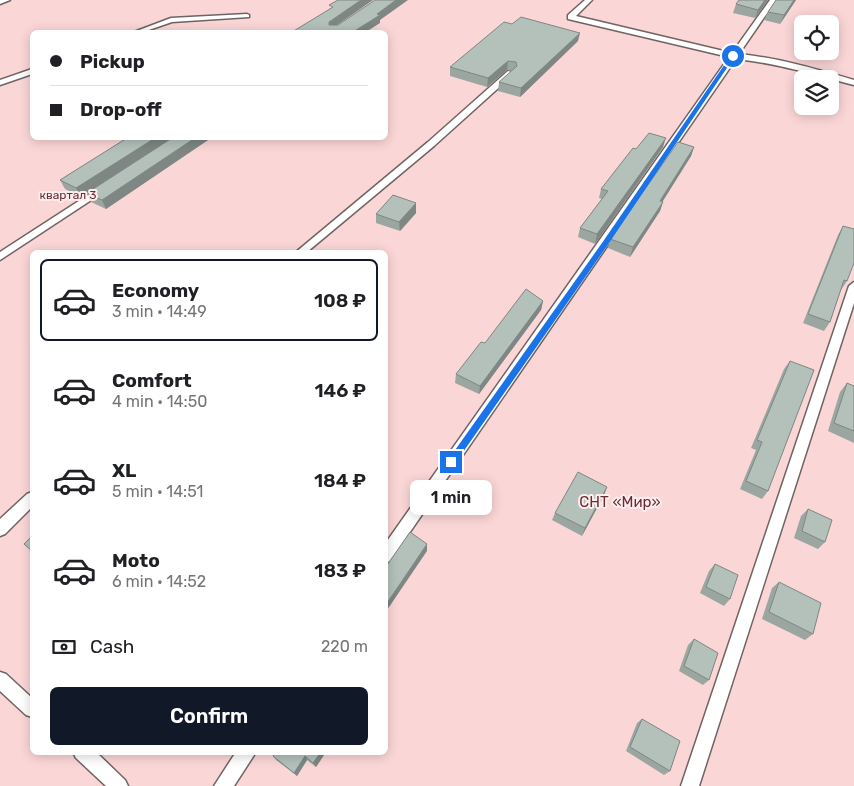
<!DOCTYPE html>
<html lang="en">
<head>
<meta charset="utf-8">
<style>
  :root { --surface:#fff; --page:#f6f6f6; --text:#202124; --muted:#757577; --line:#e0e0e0; --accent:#111827 }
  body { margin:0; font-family:Rubik,sans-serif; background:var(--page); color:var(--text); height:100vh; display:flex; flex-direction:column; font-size:19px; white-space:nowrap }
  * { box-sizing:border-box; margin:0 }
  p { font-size:16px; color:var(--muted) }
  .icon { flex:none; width:28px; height:28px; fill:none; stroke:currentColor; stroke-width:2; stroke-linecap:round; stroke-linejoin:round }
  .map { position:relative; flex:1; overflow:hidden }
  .drawer { position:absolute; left:30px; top:250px; width:358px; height:505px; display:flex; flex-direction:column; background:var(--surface); border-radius:8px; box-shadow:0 2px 12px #0003 }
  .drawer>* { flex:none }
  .banner { position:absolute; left:30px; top:30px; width:358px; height:110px; border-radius:8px; box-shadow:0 2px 12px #0003; display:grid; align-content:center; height:110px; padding:0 20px; background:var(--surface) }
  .tools { position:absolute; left:794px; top:15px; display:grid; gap:10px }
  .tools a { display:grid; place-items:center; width:45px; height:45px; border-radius:8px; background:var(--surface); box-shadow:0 2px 12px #0003; font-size:25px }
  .end { position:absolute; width:22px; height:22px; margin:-11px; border:6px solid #1a73e8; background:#fff; box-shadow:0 0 0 2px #fff }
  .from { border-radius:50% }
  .bubble { position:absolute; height:35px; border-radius:8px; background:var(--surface); box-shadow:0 2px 12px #0003; font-size:16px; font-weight:600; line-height:35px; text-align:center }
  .banner b { display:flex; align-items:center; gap:18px; height:48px; font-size:19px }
  .banner b+b { border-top:1px solid var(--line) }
  .banner i { width:12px; height:12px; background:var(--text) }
  ul { padding:9px 0 0; list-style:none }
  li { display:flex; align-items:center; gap:15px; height:82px; margin:0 10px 8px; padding:0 10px; border:2px solid transparent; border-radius:8px }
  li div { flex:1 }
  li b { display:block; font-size:19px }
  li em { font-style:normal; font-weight:600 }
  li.on { border-color:var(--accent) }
  li>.icon { width:45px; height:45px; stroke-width:1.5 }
  .pay { display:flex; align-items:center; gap:12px; height:55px; padding:0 20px; font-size:19px }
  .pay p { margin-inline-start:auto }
  .action { display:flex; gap:10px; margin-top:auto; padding:10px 20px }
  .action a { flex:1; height:58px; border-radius:8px; background:var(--accent); color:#fff; font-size:20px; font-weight:600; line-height:58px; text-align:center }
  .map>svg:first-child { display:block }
  .green { fill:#fbd6d7; fill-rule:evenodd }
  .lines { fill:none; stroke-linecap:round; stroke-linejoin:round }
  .lane-casing { stroke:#706363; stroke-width:3 }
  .lane { fill:#fff; fill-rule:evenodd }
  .wall { fill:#9ba6a1 }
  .shaded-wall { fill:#7e8783 }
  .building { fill:#b4c1bb; stroke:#7e8783 }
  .route { fill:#1a73e8 }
  .labels { text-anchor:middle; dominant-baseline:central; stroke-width:4; stroke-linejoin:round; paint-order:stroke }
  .far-park-label { font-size:12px; fill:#6d2c34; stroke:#fdeeee }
  .park-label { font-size:15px; fill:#6d2c34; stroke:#fdeeee }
</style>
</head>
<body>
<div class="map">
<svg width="854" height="786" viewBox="0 0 854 786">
  <rect width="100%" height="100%" fill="#fdeeee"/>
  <path class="green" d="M0,0H854V786H0ZM802,24H830V51H802ZM32,32H385V138H32ZM802,79H830V106H802ZM32,252H385V752H32Z"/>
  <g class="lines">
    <g class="lane-casing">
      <g id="lane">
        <polygon points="0,0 10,0 0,4"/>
        <path d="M585,0H592L576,16L732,53L770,0H776L739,54C779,58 816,69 854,80V85C814,75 777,63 736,59L390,561L385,563V544L729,57L568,19V15Z"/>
        <polygon points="247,14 249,15 249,17 172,22 143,32 134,32 171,18"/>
        <polygon points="32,69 32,74 0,85 0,80"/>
        <polygon points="508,71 515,73 434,146 307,252 296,252 428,142"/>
        <polygon points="102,186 107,189 105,191 0,260 0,252"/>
        <polygon points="854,282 854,303 699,786 681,786 849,286"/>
        <polygon points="32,492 32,507 5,534 0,536 0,519 27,494"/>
        <polygon points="0,672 6,674 32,698 32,717 26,715 0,691"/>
        <polygon points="73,752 96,752 125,780 128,786 106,786 76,758"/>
        <polygon points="236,752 256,752 234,786 214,786"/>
      </g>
    </g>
    <use href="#lane" class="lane"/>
  </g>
  <g class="wall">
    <polygon points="739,0 768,0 755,18 733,13 736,4"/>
    <polygon points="776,0 796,0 780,24 764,20 768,12"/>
    <polygon points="578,41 520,97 498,91 499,82 512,71 507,70 487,87 450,76 450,67"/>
    <polygon points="127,138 211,138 106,209 91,202 87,193 81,197 65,189 60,180"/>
    <polygon points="663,147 595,244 578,237 580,228 602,199 599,198 601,189 636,149"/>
    <polygon points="694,147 691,156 663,201 660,211 630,257 608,248 610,239"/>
    <polygon points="416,213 400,231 376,223 376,214"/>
    <polygon points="843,226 847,281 841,290 830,322 824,331 803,323 838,235"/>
    <polygon points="543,301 541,310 479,394 455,383 456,374 485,343"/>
    <polygon points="790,361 768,491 762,499 740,489 756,450 751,448 784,369"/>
    <polygon points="847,383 854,386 854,443 828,431 840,392"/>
    <polygon points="607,487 604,495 582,536 552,520 555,513"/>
    <polygon points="808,509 825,542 818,549 794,538 801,516"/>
    <polygon points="715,564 730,599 724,606 700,593 709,571"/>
    <polygon points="779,582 813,634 805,640 762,619 772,588"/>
    <polygon points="694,639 709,680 703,685 679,671 688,645"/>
    <polygon points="642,719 670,771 664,775 626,751 637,723"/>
    <polygon points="326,752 316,767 307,760 297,776 276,760 273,756"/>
  </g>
  <g class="shaded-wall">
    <polygon points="361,0 373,0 330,30 329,22"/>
    <polygon points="396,0 408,0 380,20 380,23 366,32 353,32 377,14"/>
    <polygon points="765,0 768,0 755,18 758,10"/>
    <polygon points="794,0 796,0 780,24 784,15"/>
    <polygon points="580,33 578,41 520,97 521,88"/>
    <polygon points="508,61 507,70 487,87 488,78"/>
    <polygon points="155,138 172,138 81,197 76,188"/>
    <polygon points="195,138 211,138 106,209 102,200"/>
    <polygon points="666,138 663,147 595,244 597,234"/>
    <polygon points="694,147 691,156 657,210 660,201"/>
    <polygon points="663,202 660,211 630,257 633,247"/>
    <polygon points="416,203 416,213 400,231 399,222"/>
    <polygon points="543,301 541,310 479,394 480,386"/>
    <polygon points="607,487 604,495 582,536 585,528"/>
    <polygon points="427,544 427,551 385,613 385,606"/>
    <polygon points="321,752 326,752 316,767 313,763"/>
    <polygon points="305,756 307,760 297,776 294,773"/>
  </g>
  <g class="building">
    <polygon points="338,0 361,0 329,22 329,25 338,25 375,0 396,0 377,14 380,15 353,32 292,32 333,7 329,5"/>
    <polygon points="739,0 765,0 758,10 736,4"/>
    <polygon points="776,0 794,0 784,15 768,12"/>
    <polygon points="521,17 580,33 521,88 499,82 517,66 516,62 508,61 488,78 450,67 504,22 512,24"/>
    <polygon points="649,133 666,138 597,234 580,228 608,191 601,189 633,148 636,149"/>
    <polygon points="127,138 155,138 76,188 60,180"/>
    <polygon points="172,138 195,138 102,200 87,193"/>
    <polygon points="678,142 694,147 660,201 663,202 633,247 610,239"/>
    <polygon points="393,195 416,203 399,222 376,214"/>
    <polygon points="843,226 854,229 854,263 847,281 844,280 830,322 808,314"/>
    <polygon points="526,289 543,301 480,386 456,374 481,342 485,343"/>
    <polygon points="790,361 814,370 768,491 746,481 762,442 757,440"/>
    <polygon points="847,383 854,386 854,431 834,423"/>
    <polygon points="578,472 607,487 585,528 555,513"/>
    <polygon points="808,509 832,520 825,542 802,531"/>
    <polygon points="410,532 427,544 385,606 385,568"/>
    <polygon points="32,536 32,551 24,544"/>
    <polygon points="715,564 738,575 730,599 706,587"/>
    <polygon points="779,582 821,603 813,634 769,612"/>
    <polygon points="694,639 718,653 709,680 684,666"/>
    <polygon points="642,719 680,741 670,771 630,747"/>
    <polygon points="276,752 321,752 313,763 305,756 294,773 273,756"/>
  </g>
  <polygon class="route" points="731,55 735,56 607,246 454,465 448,465 448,460 602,243"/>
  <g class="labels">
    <g class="far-park-label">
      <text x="68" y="195">квартал 3</text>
    </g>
    <g class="park-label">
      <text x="620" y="502">СНТ «Мир»</text>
    </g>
  </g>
</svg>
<div class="tools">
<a><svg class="icon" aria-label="locate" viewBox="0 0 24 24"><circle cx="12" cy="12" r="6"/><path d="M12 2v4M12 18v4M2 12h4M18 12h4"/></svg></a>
<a><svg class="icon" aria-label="layers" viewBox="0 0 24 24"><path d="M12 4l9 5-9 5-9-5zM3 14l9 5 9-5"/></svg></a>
</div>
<i class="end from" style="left:733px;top:56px"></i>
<i class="end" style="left:451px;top:462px"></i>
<div class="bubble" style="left:410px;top:480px;width:82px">1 min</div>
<div class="banner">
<b><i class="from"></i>Pickup</b>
<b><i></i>Drop-off</b>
</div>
<section class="drawer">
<ul>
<li class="on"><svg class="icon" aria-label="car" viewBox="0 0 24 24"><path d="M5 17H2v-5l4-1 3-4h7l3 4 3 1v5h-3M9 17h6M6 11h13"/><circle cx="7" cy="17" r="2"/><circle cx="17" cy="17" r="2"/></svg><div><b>Economy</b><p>3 min · 14:49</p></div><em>108 ₽</em></li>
<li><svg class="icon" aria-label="car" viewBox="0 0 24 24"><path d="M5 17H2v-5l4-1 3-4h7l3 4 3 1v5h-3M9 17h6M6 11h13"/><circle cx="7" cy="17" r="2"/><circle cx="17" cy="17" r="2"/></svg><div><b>Comfort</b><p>4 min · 14:50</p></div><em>146 ₽</em></li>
<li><svg class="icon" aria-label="car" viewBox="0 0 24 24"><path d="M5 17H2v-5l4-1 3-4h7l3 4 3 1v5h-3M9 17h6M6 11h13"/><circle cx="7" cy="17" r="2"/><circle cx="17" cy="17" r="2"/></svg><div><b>XL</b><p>5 min · 14:51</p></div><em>184 ₽</em></li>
<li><svg class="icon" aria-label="car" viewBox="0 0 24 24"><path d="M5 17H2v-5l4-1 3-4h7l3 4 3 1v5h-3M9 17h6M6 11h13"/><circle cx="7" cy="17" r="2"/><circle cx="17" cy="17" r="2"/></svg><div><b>Moto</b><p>6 min · 14:52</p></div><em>183 ₽</em></li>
</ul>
<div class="pay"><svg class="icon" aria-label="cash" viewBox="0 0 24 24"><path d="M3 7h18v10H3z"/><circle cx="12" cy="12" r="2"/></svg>Cash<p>220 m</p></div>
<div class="action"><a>Confirm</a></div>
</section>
</div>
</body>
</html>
